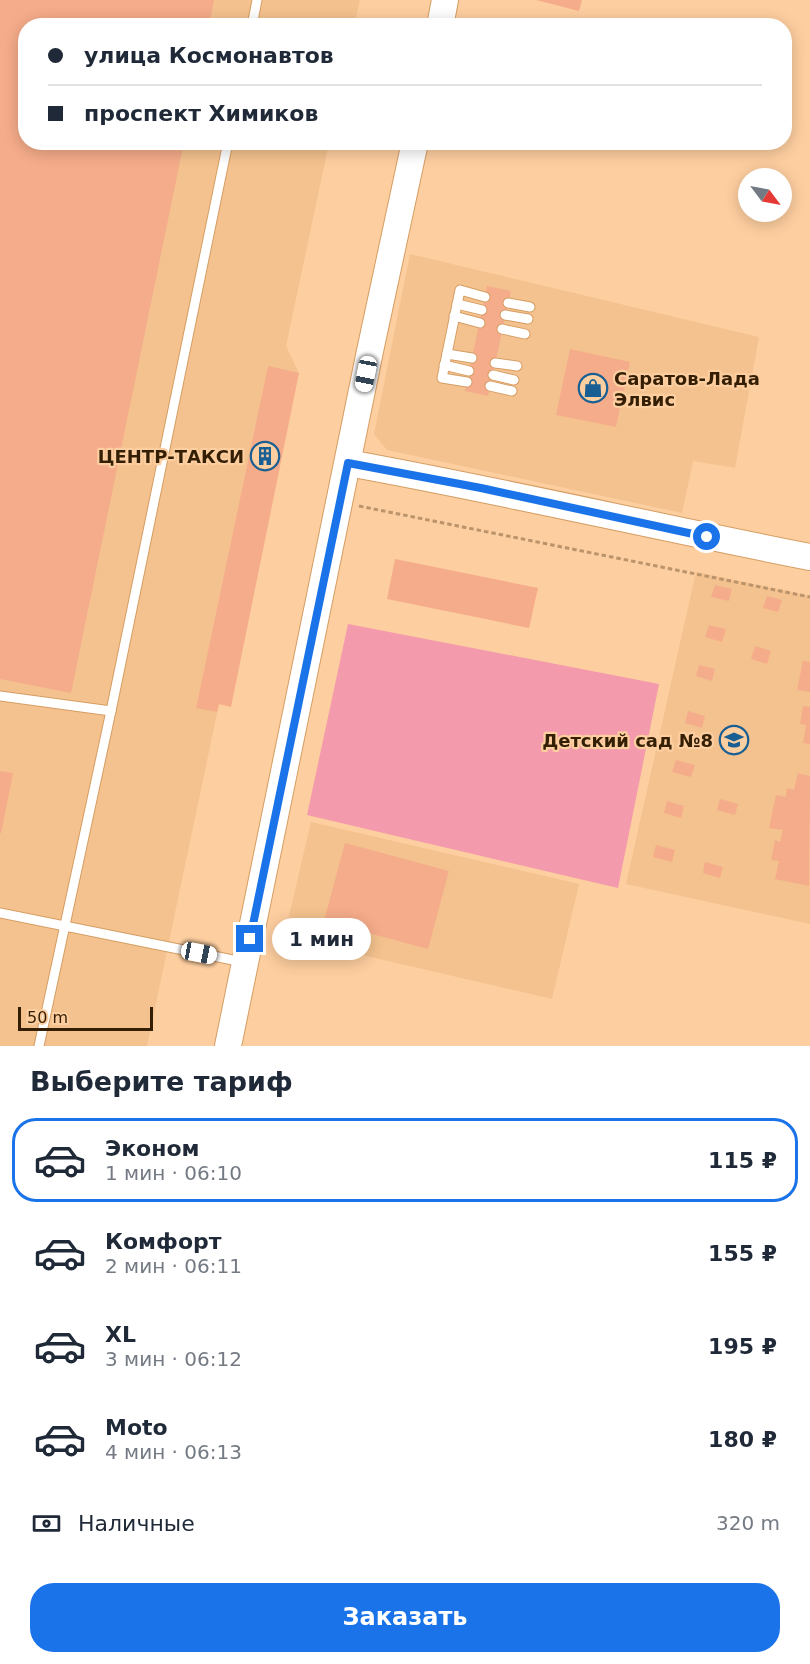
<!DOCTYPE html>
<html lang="ru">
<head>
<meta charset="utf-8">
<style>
  :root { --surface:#fff; --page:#f6f6f7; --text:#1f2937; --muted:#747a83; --line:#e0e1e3; --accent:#1a73e8 }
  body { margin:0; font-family:"DejaVu Sans",sans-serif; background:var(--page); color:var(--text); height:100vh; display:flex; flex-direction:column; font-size:22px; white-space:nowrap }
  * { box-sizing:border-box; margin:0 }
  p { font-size:20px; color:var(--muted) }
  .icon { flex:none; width:33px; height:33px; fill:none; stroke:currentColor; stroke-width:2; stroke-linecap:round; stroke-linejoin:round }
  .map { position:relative; height:1046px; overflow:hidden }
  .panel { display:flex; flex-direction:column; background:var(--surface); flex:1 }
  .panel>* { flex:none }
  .banner { position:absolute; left:18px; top:18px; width:774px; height:132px; border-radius:24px; box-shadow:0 3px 15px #0003; display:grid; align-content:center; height:132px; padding:0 30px; background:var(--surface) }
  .needle { width:39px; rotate:122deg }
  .tools { position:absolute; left:738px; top:168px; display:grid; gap:12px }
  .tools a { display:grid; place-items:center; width:54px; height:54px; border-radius:50%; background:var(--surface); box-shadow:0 3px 15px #0003; font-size:30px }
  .scale { position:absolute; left:18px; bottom:15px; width:135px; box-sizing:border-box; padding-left:6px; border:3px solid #341f05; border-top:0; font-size:16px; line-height:21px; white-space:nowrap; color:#341f05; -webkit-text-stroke:4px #fdce9f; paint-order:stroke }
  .end { position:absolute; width:27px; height:27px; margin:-14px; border:8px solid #1a73e8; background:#fff; box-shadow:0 0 0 3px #fff }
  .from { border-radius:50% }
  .bubble { position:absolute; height:42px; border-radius:21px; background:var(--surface); box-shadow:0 3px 15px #0003; font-size:20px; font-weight:700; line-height:42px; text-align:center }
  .car { position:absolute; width:18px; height:36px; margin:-18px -9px; border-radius:8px; box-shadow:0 0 4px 2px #0007; background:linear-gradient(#fff 24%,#345 0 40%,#fff 0 76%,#345 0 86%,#fff 0) }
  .banner b { display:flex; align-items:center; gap:21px; height:57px; font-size:22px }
  .banner b+b { border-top:2px solid var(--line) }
  .banner i { width:15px; height:15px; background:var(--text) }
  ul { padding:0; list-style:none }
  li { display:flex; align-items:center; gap:18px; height:84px; margin:0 12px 9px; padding:0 18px; border:3px solid transparent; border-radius:24px }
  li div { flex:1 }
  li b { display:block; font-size:22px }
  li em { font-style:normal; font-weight:700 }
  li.on { border-color:var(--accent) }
  li>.icon { width:54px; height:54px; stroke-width:1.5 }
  h2 { padding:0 30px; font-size:27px; line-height:72px }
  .pay { display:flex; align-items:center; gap:15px; height:66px; padding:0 30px; font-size:22px }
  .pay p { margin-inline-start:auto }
  .button { display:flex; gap:12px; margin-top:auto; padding:12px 30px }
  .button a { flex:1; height:69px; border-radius:24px; background:var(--accent); color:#fff; font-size:24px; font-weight:700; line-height:69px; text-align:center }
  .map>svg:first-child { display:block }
  .built { fill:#f4c28e }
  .green { fill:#f39aad }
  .building { fill:#f5ac8a }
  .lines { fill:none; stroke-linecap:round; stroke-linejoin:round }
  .lane-casing { stroke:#d69d63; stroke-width:11 }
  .secondary-casing { stroke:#d69d63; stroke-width:28 }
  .path { stroke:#bb946c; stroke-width:3; stroke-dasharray:4.5 3; stroke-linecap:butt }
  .lane { stroke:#fff; stroke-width:9 }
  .secondary { stroke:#fff; stroke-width:26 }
  .route { stroke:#1a73e8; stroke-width:8 }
  .labels { text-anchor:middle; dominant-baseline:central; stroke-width:4.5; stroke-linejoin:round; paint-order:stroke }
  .poi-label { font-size:18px; font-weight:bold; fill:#341f05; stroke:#fdce9f; text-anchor:end }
</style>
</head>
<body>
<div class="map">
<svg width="810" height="1046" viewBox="0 0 810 1046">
  <rect width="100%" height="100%" fill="#fdce9f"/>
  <g class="built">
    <polygon points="0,0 360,0 354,25 26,26 26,142 329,143 286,346 299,373 268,367 196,708 219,704 147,1046 0,1046"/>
    <polygon points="410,254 759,337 735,468 693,461 682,513 387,450 374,434"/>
    <polygon points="696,572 810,596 810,924 626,884"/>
    <polygon points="311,822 579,884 552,999 284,937"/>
  </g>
  <polygon class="green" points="348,624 659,684 618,888 307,815"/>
  <g class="building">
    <polygon points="0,0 214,0 209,26 26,26 26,142 184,142 71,693 0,679"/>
    <polygon points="536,0 582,0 579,11"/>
    <polygon points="487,286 511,291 488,396 465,391"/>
    <polygon points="570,349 630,362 616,427 556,415"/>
    <polygon points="268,366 299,373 231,707 219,704 217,712 196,708"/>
    <polygon points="395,559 538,588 529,628 387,599"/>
    <polygon points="715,585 732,589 729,601 711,597"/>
    <polygon points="767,596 782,600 778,612 763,608"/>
    <polygon points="709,625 726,629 722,642 705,637"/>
    <polygon points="755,646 771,651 767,664 751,659"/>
    <polygon points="803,661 810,662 810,692 797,690"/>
    <polygon points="699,665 715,669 712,681 696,676"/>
    <polygon points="803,706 810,707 810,744 803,743 806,725 800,724"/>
    <polygon points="688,711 705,716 702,728 685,723"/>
    <polygon points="676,760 695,765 691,777 672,772"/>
    <polygon points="0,771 13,773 1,833 0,833"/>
    <polygon points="798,773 810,776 809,886 775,879 779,861 771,860 775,840 780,842 783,830 769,828 776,795 786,797 787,788 794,790"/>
    <polygon points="720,799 738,804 735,815 717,810"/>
    <polygon points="667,801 684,806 681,818 664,813"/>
    <polygon points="345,843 449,871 428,949 324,921"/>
    <polygon points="656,845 675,850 672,862 653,857"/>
    <polygon points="705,862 723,867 720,878 703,873"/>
  </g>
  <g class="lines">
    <g class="lane-casing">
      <g id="lane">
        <polyline points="252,26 257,0"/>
        <polyline points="508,303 530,307"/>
        <polyline points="457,304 482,310"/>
        <polyline points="505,315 528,319"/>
        <polyline points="454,316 480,323"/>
        <polyline points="502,329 525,334"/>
        <polyline points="447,354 472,358"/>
        <polyline points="495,363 517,366"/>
        <polyline points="444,365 469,371"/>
        <polyline points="493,375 514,380"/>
        <polyline points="467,382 442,378 460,290 485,297"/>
        <polyline points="490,386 512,391"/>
        <polyline points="0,696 111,711"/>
        <polyline points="0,913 243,962"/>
        <polyline points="39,1046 111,711 228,142"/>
      </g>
    </g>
    <g class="secondary-casing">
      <g id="secondary">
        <polyline points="440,26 445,0"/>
        <path d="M348,463C503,491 656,527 810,557"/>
        <polyline points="228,1046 370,351 415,142"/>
      </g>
    </g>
    <polyline class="path" points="359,506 810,597"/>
    <use href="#lane" class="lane"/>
    <use href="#secondary" class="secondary"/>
  </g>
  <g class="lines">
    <polyline class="route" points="250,939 348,463 481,488 707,537"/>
  </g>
  <defs>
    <g id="shop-ring" transform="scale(1.5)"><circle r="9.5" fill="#fdce9f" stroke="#195f93" stroke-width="1.5"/><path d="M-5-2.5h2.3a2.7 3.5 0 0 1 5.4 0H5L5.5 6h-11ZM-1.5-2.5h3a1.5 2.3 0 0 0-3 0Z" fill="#195f93"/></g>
    <g id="building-ring" transform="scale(1.5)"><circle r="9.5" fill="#fdce9f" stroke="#195f93" stroke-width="1.5"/><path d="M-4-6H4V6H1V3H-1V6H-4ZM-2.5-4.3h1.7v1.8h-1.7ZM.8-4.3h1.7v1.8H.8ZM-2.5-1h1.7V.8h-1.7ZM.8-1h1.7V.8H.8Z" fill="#195f93"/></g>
    <g id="school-ring" transform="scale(1.5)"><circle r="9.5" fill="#fdce9f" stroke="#195f93" stroke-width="1.5"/><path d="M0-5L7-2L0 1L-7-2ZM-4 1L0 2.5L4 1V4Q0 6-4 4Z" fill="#195f93"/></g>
  </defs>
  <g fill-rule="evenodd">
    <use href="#shop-ring" x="593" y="388"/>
    <use href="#building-ring" x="265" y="456"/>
    <use href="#school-ring" x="734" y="740"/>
  </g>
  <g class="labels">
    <g class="poi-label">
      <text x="614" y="378" text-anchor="start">Саратов-Лада<tspan x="614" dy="21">Элвис</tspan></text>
      <text x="244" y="456">ЦЕНТР-ТАКСИ</text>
      <text x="713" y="740">Детский сад №8</text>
    </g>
  </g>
</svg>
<div class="tools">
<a><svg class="needle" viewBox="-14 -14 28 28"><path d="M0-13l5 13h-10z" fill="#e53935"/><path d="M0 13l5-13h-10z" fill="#747a83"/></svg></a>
</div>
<div class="scale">50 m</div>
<i class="end from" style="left:707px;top:537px"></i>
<i class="end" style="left:250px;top:939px"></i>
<div class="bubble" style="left:272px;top:918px;width:99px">1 мин</div>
<i class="car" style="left:366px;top:374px;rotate:191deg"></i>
<i class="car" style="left:199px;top:953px;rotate:101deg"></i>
<div class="banner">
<b><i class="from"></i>улица Космонавтов</b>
<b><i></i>проспект Химиков</b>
</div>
</div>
<section class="panel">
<h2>Выберите тариф</h2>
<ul>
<li class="on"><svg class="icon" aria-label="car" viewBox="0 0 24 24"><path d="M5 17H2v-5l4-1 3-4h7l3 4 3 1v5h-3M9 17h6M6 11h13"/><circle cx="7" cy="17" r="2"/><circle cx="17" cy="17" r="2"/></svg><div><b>Эконом</b><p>1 мин · 06:10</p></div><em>115 ₽</em></li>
<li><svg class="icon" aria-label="car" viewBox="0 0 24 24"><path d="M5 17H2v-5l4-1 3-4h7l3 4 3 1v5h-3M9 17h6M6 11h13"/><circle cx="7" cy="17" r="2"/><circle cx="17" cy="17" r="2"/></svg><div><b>Комфорт</b><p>2 мин · 06:11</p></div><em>155 ₽</em></li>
<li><svg class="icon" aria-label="car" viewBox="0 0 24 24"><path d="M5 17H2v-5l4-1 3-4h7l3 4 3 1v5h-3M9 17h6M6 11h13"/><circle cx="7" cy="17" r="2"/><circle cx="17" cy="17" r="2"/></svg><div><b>XL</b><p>3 мин · 06:12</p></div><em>195 ₽</em></li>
<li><svg class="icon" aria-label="car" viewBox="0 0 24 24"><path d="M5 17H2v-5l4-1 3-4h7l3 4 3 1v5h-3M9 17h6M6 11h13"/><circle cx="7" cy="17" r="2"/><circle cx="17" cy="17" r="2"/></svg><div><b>Moto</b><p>4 мин · 06:13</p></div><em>180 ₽</em></li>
</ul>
<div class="pay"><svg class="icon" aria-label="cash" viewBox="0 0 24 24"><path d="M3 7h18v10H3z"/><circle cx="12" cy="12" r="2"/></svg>Наличные<p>320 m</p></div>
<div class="button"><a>Заказать</a></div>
</section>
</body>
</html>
